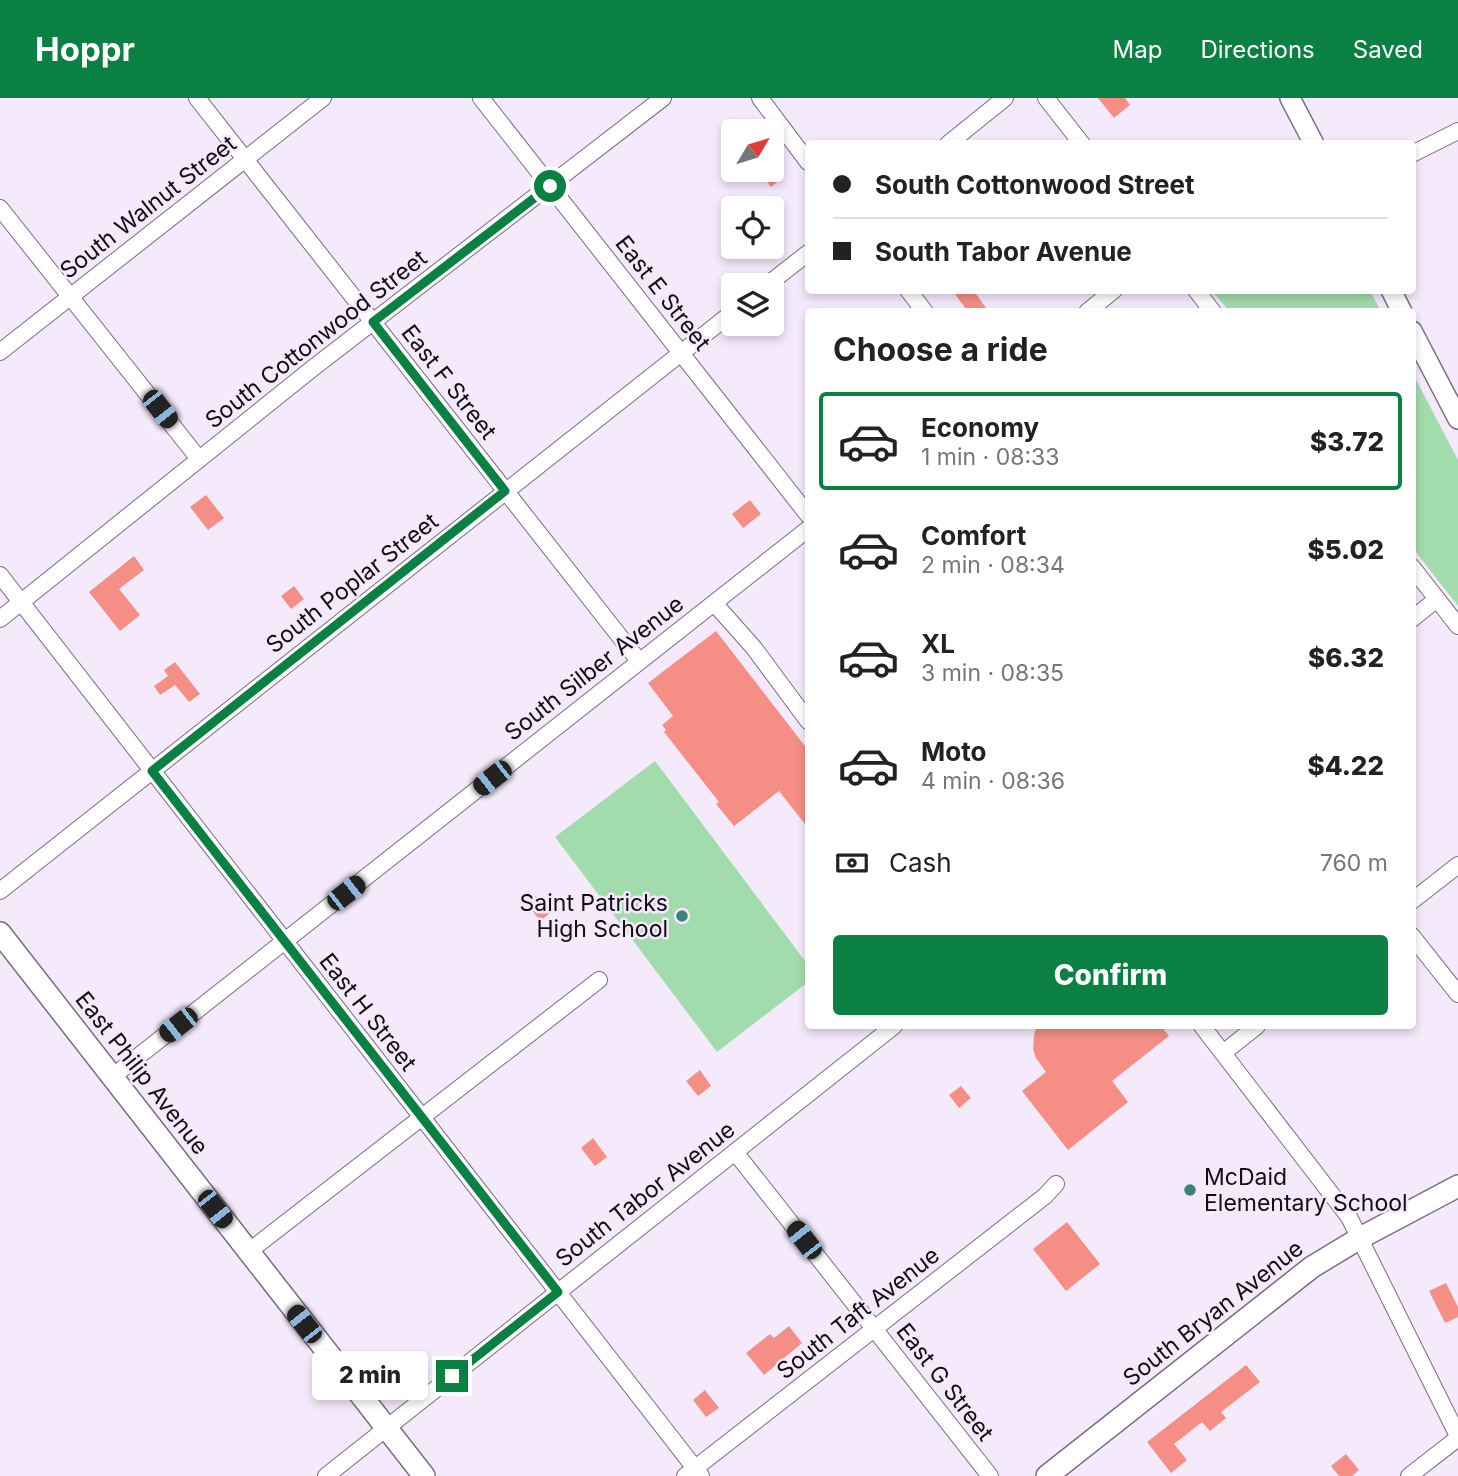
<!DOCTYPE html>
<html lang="en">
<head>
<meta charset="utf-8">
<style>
  :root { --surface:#fff; --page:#f6f6f6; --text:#222; --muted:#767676; --line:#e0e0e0; --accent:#0b8043 }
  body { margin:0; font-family:Inter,sans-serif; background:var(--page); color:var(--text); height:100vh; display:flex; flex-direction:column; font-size:26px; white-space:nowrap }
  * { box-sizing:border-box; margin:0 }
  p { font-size:23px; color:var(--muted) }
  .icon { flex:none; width:38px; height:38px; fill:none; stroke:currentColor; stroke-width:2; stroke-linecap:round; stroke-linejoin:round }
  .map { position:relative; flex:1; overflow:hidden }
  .side { position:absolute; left:805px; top:210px; width:611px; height:721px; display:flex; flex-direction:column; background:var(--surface); border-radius:7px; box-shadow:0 4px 10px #0003 }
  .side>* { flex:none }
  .banner { position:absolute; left:805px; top:42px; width:611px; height:154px; border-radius:7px; box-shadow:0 4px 10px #0003; display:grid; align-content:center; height:154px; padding:0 28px; background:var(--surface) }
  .needle { width:46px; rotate:52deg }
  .buttons { position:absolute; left:721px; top:21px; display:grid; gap:14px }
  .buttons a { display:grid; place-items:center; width:63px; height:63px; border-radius:7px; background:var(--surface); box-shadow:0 4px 10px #0003; font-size:35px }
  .end { position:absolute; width:32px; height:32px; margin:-16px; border:9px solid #0b8043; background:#fff; box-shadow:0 0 0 4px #fff }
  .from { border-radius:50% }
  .bubble { position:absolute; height:49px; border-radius:7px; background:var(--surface); box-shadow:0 4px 10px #0003; font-size:23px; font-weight:800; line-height:49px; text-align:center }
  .car { position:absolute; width:21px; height:42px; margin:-21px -10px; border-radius:9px; box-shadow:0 0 5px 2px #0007; background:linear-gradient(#222 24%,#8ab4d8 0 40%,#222 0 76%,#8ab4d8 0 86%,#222 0) }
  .banner b { display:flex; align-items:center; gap:24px; height:66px; font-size:26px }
  .banner b+b { border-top:2px solid var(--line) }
  .banner i { width:18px; height:18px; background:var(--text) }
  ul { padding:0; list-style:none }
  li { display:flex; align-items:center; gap:21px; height:98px; margin:0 14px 10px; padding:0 14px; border:4px solid transparent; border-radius:7px }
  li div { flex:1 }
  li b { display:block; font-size:26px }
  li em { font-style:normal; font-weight:800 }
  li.current { border-color:var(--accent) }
  li>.icon { width:63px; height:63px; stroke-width:1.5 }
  h2 { padding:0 28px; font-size:32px; line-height:84px }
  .pay { display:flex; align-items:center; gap:18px; height:77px; padding:0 28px; font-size:26px }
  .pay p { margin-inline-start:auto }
  .button { display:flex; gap:14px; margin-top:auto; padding:14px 28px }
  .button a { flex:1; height:80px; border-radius:7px; background:var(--accent); color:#fff; font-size:28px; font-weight:800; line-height:80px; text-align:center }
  header { display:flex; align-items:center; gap:42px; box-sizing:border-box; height:98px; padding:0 35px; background:var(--accent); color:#fff }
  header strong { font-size:33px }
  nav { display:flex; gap:38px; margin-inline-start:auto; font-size:24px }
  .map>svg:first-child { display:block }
  .green { fill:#a3dcac }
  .building { fill:#f58f85 }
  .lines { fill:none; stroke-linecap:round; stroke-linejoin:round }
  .minor-casing { stroke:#796c80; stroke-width:18 }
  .tertiary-casing { stroke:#796c80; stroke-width:22 }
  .secondary-casing { stroke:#796c80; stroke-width:24 }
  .minor { stroke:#fff; stroke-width:16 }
  .tertiary { stroke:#fff; stroke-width:19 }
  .secondary { stroke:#fff; stroke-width:21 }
  .route { stroke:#0b8043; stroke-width:9 }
  .poi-dot { fill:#3b827a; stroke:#f5eafc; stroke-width:2.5 }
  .labels { text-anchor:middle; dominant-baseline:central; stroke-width:5; stroke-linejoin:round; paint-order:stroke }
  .street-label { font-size:23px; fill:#110d14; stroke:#f5eafc }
  .poi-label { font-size:23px; fill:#110d14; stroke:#f5eafc; text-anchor:end }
</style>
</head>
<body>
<header>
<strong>Hoppr</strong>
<nav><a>Map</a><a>Directions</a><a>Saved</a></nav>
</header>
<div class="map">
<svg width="1458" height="1378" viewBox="0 0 1458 1378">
  <rect width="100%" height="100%" fill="#f5eafc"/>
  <g class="green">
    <polygon points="1212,193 1370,193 1381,213 1229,213"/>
    <polygon points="1412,274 1458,362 1458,508 1412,449"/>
    <polygon points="655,663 808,867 808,884 717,954 555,739"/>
  </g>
  <g class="building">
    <polygon points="1098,0 1125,0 1130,7 1114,20"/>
    <polygon points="774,67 783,79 771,89 762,77 772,72"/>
    <polygon points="952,192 973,192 989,214 968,214"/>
    <polygon points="206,397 224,420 208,432 190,409"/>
    <polygon points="750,402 761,416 743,430 732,416"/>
    <polygon points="134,458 144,472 119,491 140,517 120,533 89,494"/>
    <polygon points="294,488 304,501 291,511 281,498"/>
    <polygon points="716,533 808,652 808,730 779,693 734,728 716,706 719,704 664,634 666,632 662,627 673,618 648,585"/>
    <polygon points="175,564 200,596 189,604 175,587 160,597 154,588 168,578 164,572"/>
    <polygon points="536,798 550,815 540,823 527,805"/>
    <polygon points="1037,928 1161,928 1169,938 1112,983 1128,1004 1068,1052 1022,993 1046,974 1036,960 1033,951 1034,937"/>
    <polygon points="700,972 711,988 698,998 686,983"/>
    <polygon points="961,988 971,1000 959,1010 949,997"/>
    <polygon points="593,1040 607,1059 595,1068 581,1050"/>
    <polygon points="1067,1124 1100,1166 1066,1193 1033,1151"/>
    <polygon points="1446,1185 1458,1209 1458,1219 1445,1225 1429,1193"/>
    <polygon points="789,1228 802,1245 764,1277 746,1255 770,1236 774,1240"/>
    <polygon points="1246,1267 1260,1284 1221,1314 1226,1320 1210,1333 1202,1324 1174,1346 1187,1362 1171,1375 1147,1344"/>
    <polygon points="705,1292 719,1310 706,1319 693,1302"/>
    <polygon points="1346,1356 1359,1372 1352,1378 1339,1378 1331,1368"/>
  </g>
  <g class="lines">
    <g class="minor-casing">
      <g id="minor">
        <polyline points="197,0 639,563"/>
        <polyline points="481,0 808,417"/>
        <polyline points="760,0 808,64"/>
        <polyline points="1046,0 1082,46"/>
        <polyline points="948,46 1005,0"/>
        <polyline points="1412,56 1458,33"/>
        <polyline points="0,110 199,361"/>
        <polyline points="767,187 808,155"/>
        <polyline points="908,192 925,214"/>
        <polyline points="1196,192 1213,214"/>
        <polyline points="1087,214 1114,192"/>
        <polyline points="0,254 323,0"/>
        <polyline points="1412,469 1458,528"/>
        <polyline points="0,477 701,1378"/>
        <polyline points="714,505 754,550 808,623"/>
        <polyline points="0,521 313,270 663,0"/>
        <polyline points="1412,521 1437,501"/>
        <polyline points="0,793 733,214"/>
        <polyline points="1412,803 1458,767"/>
        <polyline points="1412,838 1458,896"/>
        <polyline points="1202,928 1349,1119 1458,1338"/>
        <polyline points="1223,955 1257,928"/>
        <polyline points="112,979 808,431"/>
        <polyline points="735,1054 990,1378"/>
        <polyline points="248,1154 599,882"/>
        <polyline points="326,1378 894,928"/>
        <polyline points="685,1378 1045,1098 1056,1086"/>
        <polyline points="1409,1378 1458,1340"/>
      </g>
    </g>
    <g class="tertiary-casing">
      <g id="tertiary">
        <polyline points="1290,0 1314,46"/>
        <polyline points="1391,192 1402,214"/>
        <polyline points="1412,233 1458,321"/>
      </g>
    </g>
    <g class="secondary-casing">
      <g id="secondary">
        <polyline points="0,835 424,1378"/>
        <polyline points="1047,1378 1312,1169 1360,1140 1458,1088"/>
      </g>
    </g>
    <use href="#minor" class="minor"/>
    <use href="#tertiary" class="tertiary"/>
    <use href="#secondary" class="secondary"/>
  </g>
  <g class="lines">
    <polyline class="route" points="452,1278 558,1194 152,673 505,393 373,224 550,88"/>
  </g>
  <g class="poi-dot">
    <circle cx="682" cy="818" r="7"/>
    <circle cx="1190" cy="1092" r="7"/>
  </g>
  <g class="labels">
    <g class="street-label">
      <text transform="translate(148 109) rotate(-38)">South Walnut Street</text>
      <text transform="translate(663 195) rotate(52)">East E Street</text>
      <text transform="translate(316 241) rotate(-38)">South Cottonwood Street</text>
      <text transform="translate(449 284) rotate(52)">East F Street</text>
      <text transform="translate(352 485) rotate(-38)">South Poplar Street</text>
      <text transform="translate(594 570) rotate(-38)">South Silber Avenue</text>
      <text transform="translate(368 914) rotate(52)">East H Street</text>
      <text transform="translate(142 975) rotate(52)">East Philip Avenue</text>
      <text transform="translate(645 1096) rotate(-38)">South Tabor Avenue</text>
      <text transform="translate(858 1215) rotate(-38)">South Taft Avenue</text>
      <text transform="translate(1213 1215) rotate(-38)">South Bryan Avenue</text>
      <text transform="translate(945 1284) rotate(52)">East G Street</text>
    </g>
    <g class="poi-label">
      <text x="668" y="805">Saint Patricks<tspan x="668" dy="26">High School</tspan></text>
      <text x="1204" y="1079" text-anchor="start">McDaid<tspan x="1204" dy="26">Elementary School</tspan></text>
    </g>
  </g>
</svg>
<div class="buttons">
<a><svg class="needle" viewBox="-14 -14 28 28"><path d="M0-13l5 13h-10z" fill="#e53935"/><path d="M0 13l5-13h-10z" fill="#767676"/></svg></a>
<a><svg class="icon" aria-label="locate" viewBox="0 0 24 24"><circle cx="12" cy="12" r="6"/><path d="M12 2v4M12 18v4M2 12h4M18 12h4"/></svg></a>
<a><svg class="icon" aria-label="layers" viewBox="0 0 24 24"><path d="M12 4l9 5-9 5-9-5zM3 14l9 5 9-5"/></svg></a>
</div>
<i class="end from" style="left:550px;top:88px"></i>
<i class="end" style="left:452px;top:1278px"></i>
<div class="bubble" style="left:312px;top:1253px;width:116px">2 min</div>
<i class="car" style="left:160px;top:311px;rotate:142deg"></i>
<i class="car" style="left:492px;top:680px;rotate:232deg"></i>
<i class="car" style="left:346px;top:795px;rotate:52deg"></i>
<i class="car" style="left:178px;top:927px;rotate:232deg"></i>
<i class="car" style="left:215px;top:1111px;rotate:142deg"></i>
<i class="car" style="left:804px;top:1142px;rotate:322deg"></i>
<i class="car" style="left:304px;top:1226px;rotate:322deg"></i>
<div class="banner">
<b><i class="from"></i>South Cottonwood Street</b>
<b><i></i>South Tabor Avenue</b>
</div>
<section class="side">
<h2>Choose a ride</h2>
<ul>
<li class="current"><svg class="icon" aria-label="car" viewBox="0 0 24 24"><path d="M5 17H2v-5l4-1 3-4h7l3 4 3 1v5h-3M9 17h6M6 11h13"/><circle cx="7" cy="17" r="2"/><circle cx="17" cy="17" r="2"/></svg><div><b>Economy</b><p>1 min · 08:33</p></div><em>$3.72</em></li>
<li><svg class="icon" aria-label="car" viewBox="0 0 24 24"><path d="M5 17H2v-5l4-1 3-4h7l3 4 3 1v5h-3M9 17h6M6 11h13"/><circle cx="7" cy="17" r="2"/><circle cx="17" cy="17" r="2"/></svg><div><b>Comfort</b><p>2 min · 08:34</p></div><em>$5.02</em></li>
<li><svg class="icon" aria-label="car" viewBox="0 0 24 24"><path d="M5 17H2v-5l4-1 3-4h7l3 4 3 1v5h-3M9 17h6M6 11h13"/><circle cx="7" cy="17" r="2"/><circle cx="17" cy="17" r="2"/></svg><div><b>XL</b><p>3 min · 08:35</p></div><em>$6.32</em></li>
<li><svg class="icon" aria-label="car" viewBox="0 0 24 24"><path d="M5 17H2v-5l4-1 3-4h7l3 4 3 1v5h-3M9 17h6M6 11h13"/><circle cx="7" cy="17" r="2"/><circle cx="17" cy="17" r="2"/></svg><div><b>Moto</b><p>4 min · 08:36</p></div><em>$4.22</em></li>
</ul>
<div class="pay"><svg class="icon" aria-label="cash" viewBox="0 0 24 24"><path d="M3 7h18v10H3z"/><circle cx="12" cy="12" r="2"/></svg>Cash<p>760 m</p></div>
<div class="button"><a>Confirm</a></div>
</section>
</div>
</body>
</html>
